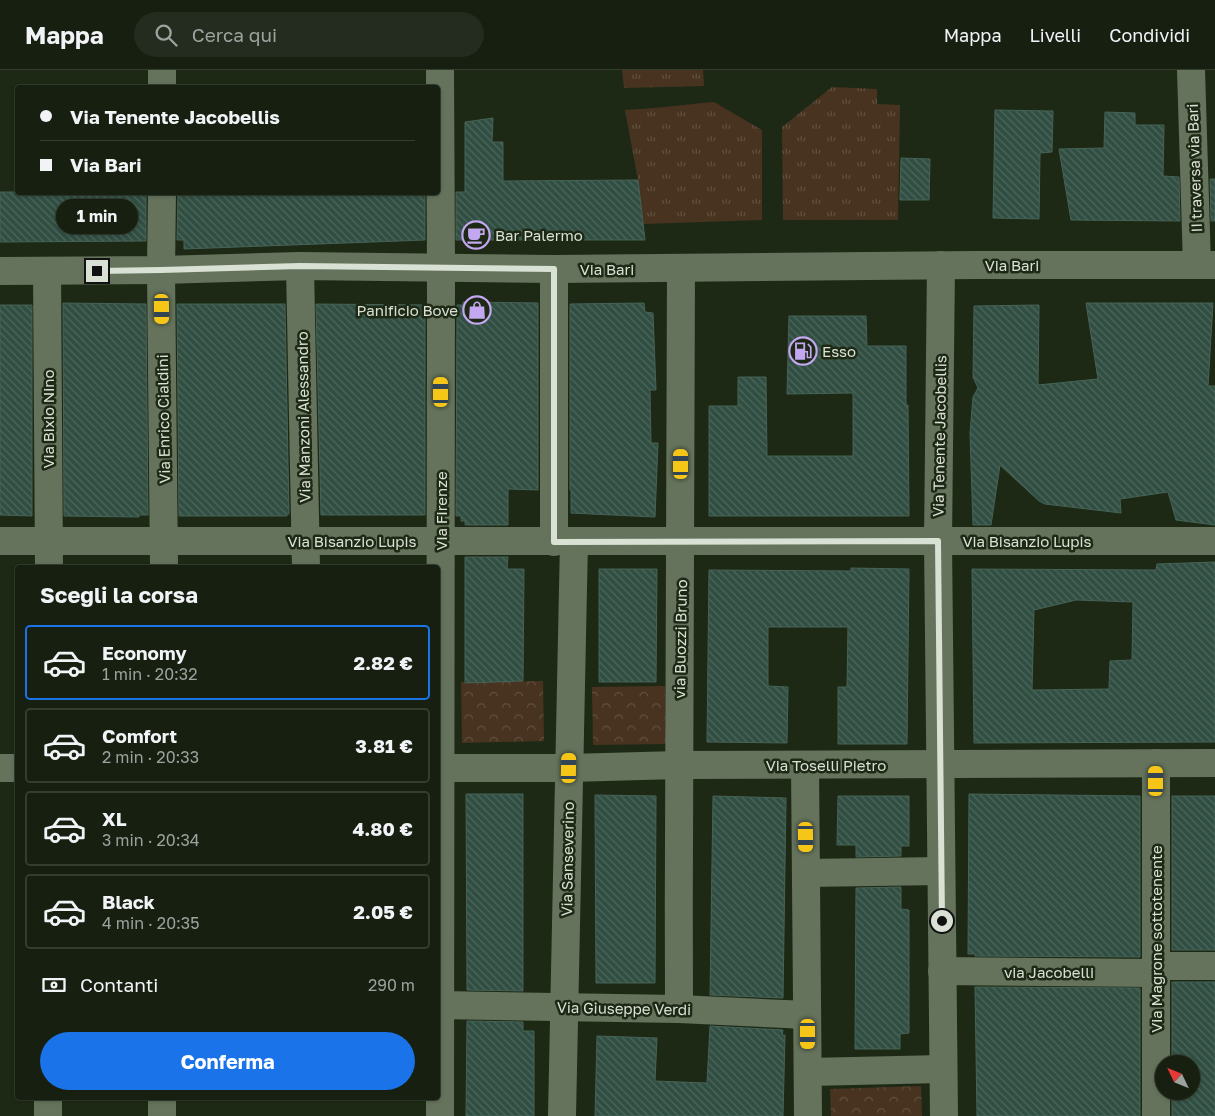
<!DOCTYPE html>
<html lang="it">
<head>
<meta charset="utf-8">
<style>
  :root { --surface:#161f10; --page:#232c1e; --text:#f1f3f6; --muted:#9ea29f; --line:#353d30; --accent:#1a73e8 }
  body { margin:0; font-family:"Golos Text",sans-serif; background:var(--page); color:var(--text); height:100vh; display:flex; flex-direction:column; font-size:19px; white-space:nowrap }
  * { box-sizing:border-box; margin:0 }
  p { font-size:16px; color:var(--muted) }
  .icon { flex:none; width:28px; height:28px; fill:none; stroke:currentColor; stroke-width:2; stroke-linecap:round; stroke-linejoin:round }
  .map { position:relative; flex:1; overflow:hidden }
  .panel { position:absolute; left:15px; top:495px; width:425px; height:535px; display:flex; flex-direction:column; background:var(--surface); border-radius:5px; box-shadow:0 1px 4px #0004,0 0 0 1px var(--line) }
  .panel>* { flex:none }
  .guide { position:absolute; left:15px; top:15px; width:425px; height:110px; border-radius:5px; box-shadow:0 1px 4px #0004,0 0 0 1px var(--line); display:grid; align-content:center; height:110px; padding:0 25px; background:var(--surface) }
  .needle { width:32px; rotate:313deg }
  .controls { position:absolute; left:1155px; top:985px; display:grid; gap:10px }
  .controls a { display:grid; place-items:center; width:45px; height:45px; border-radius:50%; background:var(--surface); box-shadow:0 1px 4px #0004,0 0 0 1px var(--line); font-size:25px }
  .end { position:absolute; width:22px; height:22px; margin:-11px; border:6px solid #d9e1d4; background:#111; box-shadow:0 0 0 2px #111 }
  .from { border-radius:50% }
  .bubble { position:absolute; height:35px; border-radius:18px; background:var(--surface); box-shadow:0 1px 4px #0004,0 0 0 1px var(--line); font-size:16px; font-weight:700; line-height:35px; text-align:center }
  .car { position:absolute; width:15px; height:30px; margin:-15px -8px; border-radius:6px; box-shadow:0 0 4px 1px #0007; background:linear-gradient(#f5c518 24%,#345 0 40%,#f5c518 0 76%,#345 0 86%,#f5c518 0) }
  .guide b { display:flex; align-items:center; gap:18px; height:48px; font-size:19px }
  .guide b+b { border-top:1px solid var(--line) }
  .guide i { width:12px; height:12px; background:var(--text) }
  ul { padding:0; list-style:none }
  li { display:flex; align-items:center; gap:15px; height:75px; margin:0 10px 8px; padding:0 15px; border:2px solid var(--line); border-radius:5px }
  li div { flex:1 }
  li b { display:block; font-size:19px }
  li em { font-style:normal; font-weight:700 }
  li.on { border-color:var(--accent) }
  li>.icon { width:45px; height:45px; stroke-width:1.5 }
  h2 { padding:0 25px; font-size:22px; line-height:60px }
  .pay { display:flex; align-items:center; gap:12px; height:55px; padding:0 25px; font-size:19px }
  .pay p { margin-inline-start:auto }
  .button { display:flex; gap:10px; margin-top:auto; padding:10px 25px }
  .button a { flex:1; height:58px; border-radius:30px; background:var(--accent); color:#fff; font-size:20px; font-weight:700; line-height:58px; text-align:center }
  header { display:flex; align-items:center; gap:30px; box-sizing:border-box; height:70px; padding:0 25px; background:var(--surface); border-bottom:1px solid var(--line) }
  header strong { font-size:24px }
  nav { display:flex; gap:28px; margin-inline-start:auto; font-size:18px }
  .search { width:350px; height:45px; background:var(--page); display:flex; align-items:center; gap:12px; box-sizing:border-box; padding:0 18px; border-radius:28px; color:var(--muted); font-size:19px }
  .map>svg:first-child { display:block }
  .grass { fill:url(#grass-tufts) }
  .forest { fill:url(#forest-crowns) }
  .building { fill:url(#building-back-hatch); stroke:#466357; fill-rule:evenodd }
  .lines { fill:none; stroke-linecap:round; stroke-linejoin:round }
  .minor { stroke:#65735c; stroke-width:28 }
  .secondary { stroke:#65735c; stroke-width:28 }
  .route { stroke:#d9e1d4; stroke-width:6 }
  .labels { text-anchor:middle; dominant-baseline:central; stroke-width:5; stroke-linejoin:round; paint-order:stroke }
  .street-label { font-size:15px; fill:#d9e1d4; stroke:#1d2915 }
  .poi-label { font-size:15px; fill:#d9e1d4; stroke:#1d2915; text-anchor:start }
</style>
</head>
<body>
<header>
<strong>Mappa</strong>
<div class="search"><svg class="icon" aria-label="search" viewBox="0 0 24 24"><circle cx="10" cy="10" r="6"/><path d="M15 15l6 6"/></svg>Cerca qui</div>
<nav><a>Mappa</a><a>Livelli</a><a>Condividi</a></nav>
</header>
<div class="map">
<svg width="1215" height="1046" viewBox="0 0 1215 1046">
  <defs>
    <pattern id="grass-tufts" width="24" height="20" patternUnits="userSpaceOnUse" patternTransform="scale(1.25)"><rect width="24" height="20" fill="#47331f"/><path d="M3 7l-1-3M5 7V3M7 7l1-3M15 17l-1-3M17 17v-4M19 17l1-3" fill="none" stroke="#61503f"/></pattern>
    <pattern id="forest-crowns" width="20" height="18" patternUnits="userSpaceOnUse" patternTransform="scale(1.25)"><rect width="20" height="18" fill="#47331f"/><path d="M2 6a3 3 0 1 1 6 0M12 15a3 3 0 1 1 6 0" fill="none" stroke="#61503f"/></pattern>
    <pattern id="building-back-hatch" width="6" height="6" patternUnits="userSpaceOnUse" patternTransform="scale(1.25)"><rect width="6" height="6" fill="#314e42"/><path d="M-1 5l2 2M0 0l6 6M5-1l2 2" fill="none" stroke="#4e675c"/></pattern>
  </defs>
  <rect width="100%" height="100%" fill="#1d2915"/>
  <g class="grass">
    <polygon points="622,0 703,0 704,16 624,18"/>
    <polygon points="832,17 877,19 877,34 900,35 898,150 783,150 782,57"/>
    <polygon points="714,32 762,60 762,150 643,154 638,110 625,40 654,38"/>
  </g>
  <g class="forest">
    <polygon points="543,611 544,671 462,673 461,612"/>
    <polygon points="665,616 666,674 593,675 592,617"/>
    <polygon points="921,1016 922,1046 831,1046 830,1019"/>
  </g>
  <g class="building">
    <polygon points="995,40 1053,41 1052,82 1040,83 1039,149 993,148"/>
    <polygon points="1105,42 1135,43 1135,55 1164,55 1163,106 1179,107 1180,151 1071,150 1059,79 1104,78"/>
    <polygon points="493,48 492,72 503,72 503,111 638,110 645,170 456,170 456,122 465,122 465,52"/>
    <polygon points="901,88 930,89 929,130 900,130"/>
    <polygon points="1210,109 1215,109 1215,151 1211,151"/>
    <polygon points="0,122 146,122 146,171 0,172"/>
    <polygon points="178,122 425,122 425,170 184,179 184,170 177,170"/>
    <polygon points="463,232 538,233 538,420 508,419 508,455 465,455 465,451 461,451 461,446 456,446 457,235 463,235"/>
    <polygon points="63,233 146,234 148,445 139,445 139,447 64,446"/>
    <polygon points="644,233 645,242 653,243 656,320 650,320 651,373 658,373 655,447 571,443 571,420 570,420 570,234"/>
    <polygon points="1086,233 1213,233 1208,316 1215,316 1215,455 1176,450 1168,422 1120,429 1121,443 1045,434 1039,431 1000,395 991,455 973,455 970,363 973,327 978,318 973,307 974,236 1039,235 1038,315 1098,309"/>
    <polygon points="177,234 285,234 289,444 287,444 287,446 179,446"/>
    <polygon points="316,234 425,235 425,445 321,445"/>
    <polygon points="0,235 32,235 32,446 0,445"/>
    <polygon points="789,246 866,246 867,276 906,276 906,335 908,335 909,446 709,446 709,336 738,336 738,307 766,307 767,386 853,386 853,323 787,324"/>
    <polygon points="465,487 508,487 507,499 524,499 523,611 465,613"/>
    <path d="M1215,492V672L974,673L972,499L1156,500L1157,494ZM1076,530L1133,532L1132,590L1110,591L1109,619L1032,620L1034,540Z"/>
    <polygon points="851,498 909,499 907,674 838,674 838,617 847,617 848,557 768,557 768,616 788,617 787,673 707,672 709,500 851,501"/>
    <polygon points="599,499 657,499 656,612 599,612"/>
    <polygon points="466,724 523,724 523,921 467,920"/>
    <polygon points="969,724 1140,726 1140,887 975,886 975,884 968,884"/>
    <polygon points="595,725 656,726 655,913 596,913"/>
    <polygon points="713,726 786,728 783,928 710,925"/>
    <polygon points="838,726 909,726 909,776 901,776 901,786 856,787 856,775 837,775"/>
    <rect x="1172" y="726" width="43" height="154"/>
    <polygon points="901,817 901,839 909,840 909,963 900,964 900,979 855,979 856,818"/>
    <polygon points="1172,912 1215,912 1215,1046 1172,1046 1172,1021 1191,1021 1191,994 1172,994"/>
    <polygon points="975,917 1140,918 1140,1046 977,1046"/>
    <polygon points="467,951 523,952 523,961 534,961 534,1046 466,1046"/>
    <polygon points="710,956 783,960 782,965 785,965 783,1046 595,1046 597,966 657,968 655,1011 707,1013"/>
  </g>
  <g class="lines">
    <g class="minor">
      <polyline points="440,0 441,197"/>
      <polyline points="1191,0 1197,195"/>
      <polyline points="162,18 162,0"/>
      <polyline points="941,195 938,471 944,1046"/>
      <polyline points="300,196 306,498"/>
      <polyline points="554,199 554,472"/>
      <polyline points="161,200 162,122"/>
      <polyline points="47,201 49,498"/>
      <polyline points="0,471 1215,471"/>
      <polyline points="1156,693 1156,1046"/>
      <polyline points="805,695 808,1046"/>
      <polyline points="0,698 18,698"/>
      <polyline points="438,698 569,698 678,695 1215,693"/>
      <polyline points="806,803 941,801"/>
      <polyline points="1156,896 1215,896"/>
      <polyline points="942,901 1156,903"/>
      <polyline points="440,935 679,939 807,945"/>
      <path d="M679,939C678,692 681,445 681,198"/>
      <polyline points="808,1002 943,999"/>
      <polyline points="48,1046 48,1028"/>
      <polyline points="562,1046 574,471"/>
    </g>
    <g class="secondary">
      <polyline points="161,200 164,498"/>
      <polyline points="0,201 161,200 300,196 554,199 976,195 1215,195"/>
      <polyline points="162,1046 162,1028"/>
      <polyline points="440,1046 441,197"/>
    </g>
  </g>
  <g class="lines">
    <polyline class="route" points="97,201 161,200 300,196 554,199 554,472 938,471 942,851"/>
  </g>
  <defs>
    <g id="cafe-ring" transform="scale(1.4375)"><circle r="9.5" fill="#1d2915" stroke="#c4a7f1" stroke-width="1.5"/><path d="M-5.5-4.5H6V0H3Q3 3.5 0 3.5H-2.5Q-5.5 3.5-5.5 0ZM3-3.2v2h1.7v-2ZM-6 4.5H4V6H-6Z" fill="#c4a7f1"/></g>
    <g id="shop-ring" transform="scale(1.4375)"><circle r="9.5" fill="#1d2915" stroke="#c4a7f1" stroke-width="1.5"/><path d="M-5-2.5h2.3a2.7 3.5 0 0 1 5.4 0H5L5.5 6h-11ZM-1.5-2.5h3a1.5 2.3 0 0 0-3 0Z" fill="#c4a7f1"/></g>
    <g id="fuel-ring" transform="scale(1.4375)"><circle r="9.5" fill="#1d2915" stroke="#c4a7f1" stroke-width="1.5"/><path d="M-5.5-6h7V0h2V4h1.3V-2.5L3-4.5l.8-.8L6-3V5H2.5V1h-1V6h-7ZM-4.2-4.7v3.2H.2V-4.7Z" fill="#c4a7f1"/></g>
  </defs>
  <g fill-rule="evenodd">
    <use href="#cafe-ring" x="476" y="165"/>
    <use href="#shop-ring" x="477" y="240"/>
    <use href="#fuel-ring" x="803" y="281"/>
  </g>
  <g class="labels">
    <g class="street-label">
      <text transform="translate(1194 98) rotate(-92)">II traversa via Bari</text>
      <text x="1012" y="195">Via Bari</text>
      <text x="607" y="199">Via Bari</text>
      <text transform="translate(303 347) rotate(-91)">Via Manzoni Alessandro</text>
      <text transform="translate(48 349) rotate(-90)">Via Bixio Nino</text>
      <text transform="translate(163 349) rotate(-91)">Via Enrico Cialdini</text>
      <text transform="translate(939 366) rotate(-89)">Via Tenente Jacobellis</text>
      <text transform="translate(441 441) rotate(-90)">Via Firenze</text>
      <text x="352" y="471">Via Bisanzio Lupis</text>
      <text x="1027" y="471">Via Bisanzio Lupis</text>
      <text transform="translate(680 569) rotate(-89)">via Buozzi Bruno</text>
      <text x="826" y="695">Via Toselli Pietro</text>
      <text transform="translate(567 789) rotate(-89)">Via Sanseverino</text>
      <text transform="translate(1156 869) rotate(-90)">Via Magrone sottotenente</text>
      <text x="1049" y="902">via Jacobelli</text>
      <text transform="translate(624 938) rotate(1)">Via Giuseppe Verdi</text>
    </g>
    <g class="poi-label">
      <text x="495" y="165">Bar Palermo</text>
      <text x="458" y="240" text-anchor="end">Panificio Bove</text>
      <text x="822" y="281">Esso</text>
    </g>
  </g>
</svg>
<div class="controls">
<a><svg class="needle" viewBox="-14 -14 28 28"><path d="M0-13l5 13h-10z" fill="#e53935"/><path d="M0 13l5-13h-10z" fill="#9ea29f"/></svg></a>
</div>
<i class="end from" style="left:942px;top:851px"></i>
<i class="end" style="left:97px;top:201px"></i>
<div class="bubble" style="left:56px;top:129px;width:82px">1 min</div>
<i class="car" style="left:162px;top:239px;rotate:179deg"></i>
<i class="car" style="left:441px;top:322px;rotate:0deg"></i>
<i class="car" style="left:681px;top:394px;rotate:0deg"></i>
<i class="car" style="left:569px;top:698px;rotate:1deg"></i>
<i class="car" style="left:1156px;top:711px;rotate:0deg"></i>
<i class="car" style="left:806px;top:767px;rotate:179deg"></i>
<i class="car" style="left:808px;top:964px;rotate:180deg"></i>
<div class="guide">
<b><i class="from"></i>Via Tenente Jacobellis</b>
<b><i></i>Via Bari</b>
</div>
<section class="panel">
<h2>Scegli la corsa</h2>
<ul>
<li class="on"><svg class="icon" aria-label="car" viewBox="0 0 24 24"><path d="M5 17H2v-5l4-1 3-4h7l3 4 3 1v5h-3M9 17h6M6 11h13"/><circle cx="7" cy="17" r="2"/><circle cx="17" cy="17" r="2"/></svg><div><b>Economy</b><p>1 min · 20:32</p></div><em>2.82 €</em></li>
<li><svg class="icon" aria-label="car" viewBox="0 0 24 24"><path d="M5 17H2v-5l4-1 3-4h7l3 4 3 1v5h-3M9 17h6M6 11h13"/><circle cx="7" cy="17" r="2"/><circle cx="17" cy="17" r="2"/></svg><div><b>Comfort</b><p>2 min · 20:33</p></div><em>3.81 €</em></li>
<li><svg class="icon" aria-label="car" viewBox="0 0 24 24"><path d="M5 17H2v-5l4-1 3-4h7l3 4 3 1v5h-3M9 17h6M6 11h13"/><circle cx="7" cy="17" r="2"/><circle cx="17" cy="17" r="2"/></svg><div><b>XL</b><p>3 min · 20:34</p></div><em>4.80 €</em></li>
<li><svg class="icon" aria-label="car" viewBox="0 0 24 24"><path d="M5 17H2v-5l4-1 3-4h7l3 4 3 1v5h-3M9 17h6M6 11h13"/><circle cx="7" cy="17" r="2"/><circle cx="17" cy="17" r="2"/></svg><div><b>Black</b><p>4 min · 20:35</p></div><em>2.05 €</em></li>
</ul>
<div class="pay"><svg class="icon" aria-label="cash" viewBox="0 0 24 24"><path d="M3 7h18v10H3z"/><circle cx="12" cy="12" r="2"/></svg>Contanti<p>290 m</p></div>
<div class="button"><a>Conferma</a></div>
</section>
</div>
</body>
</html>
